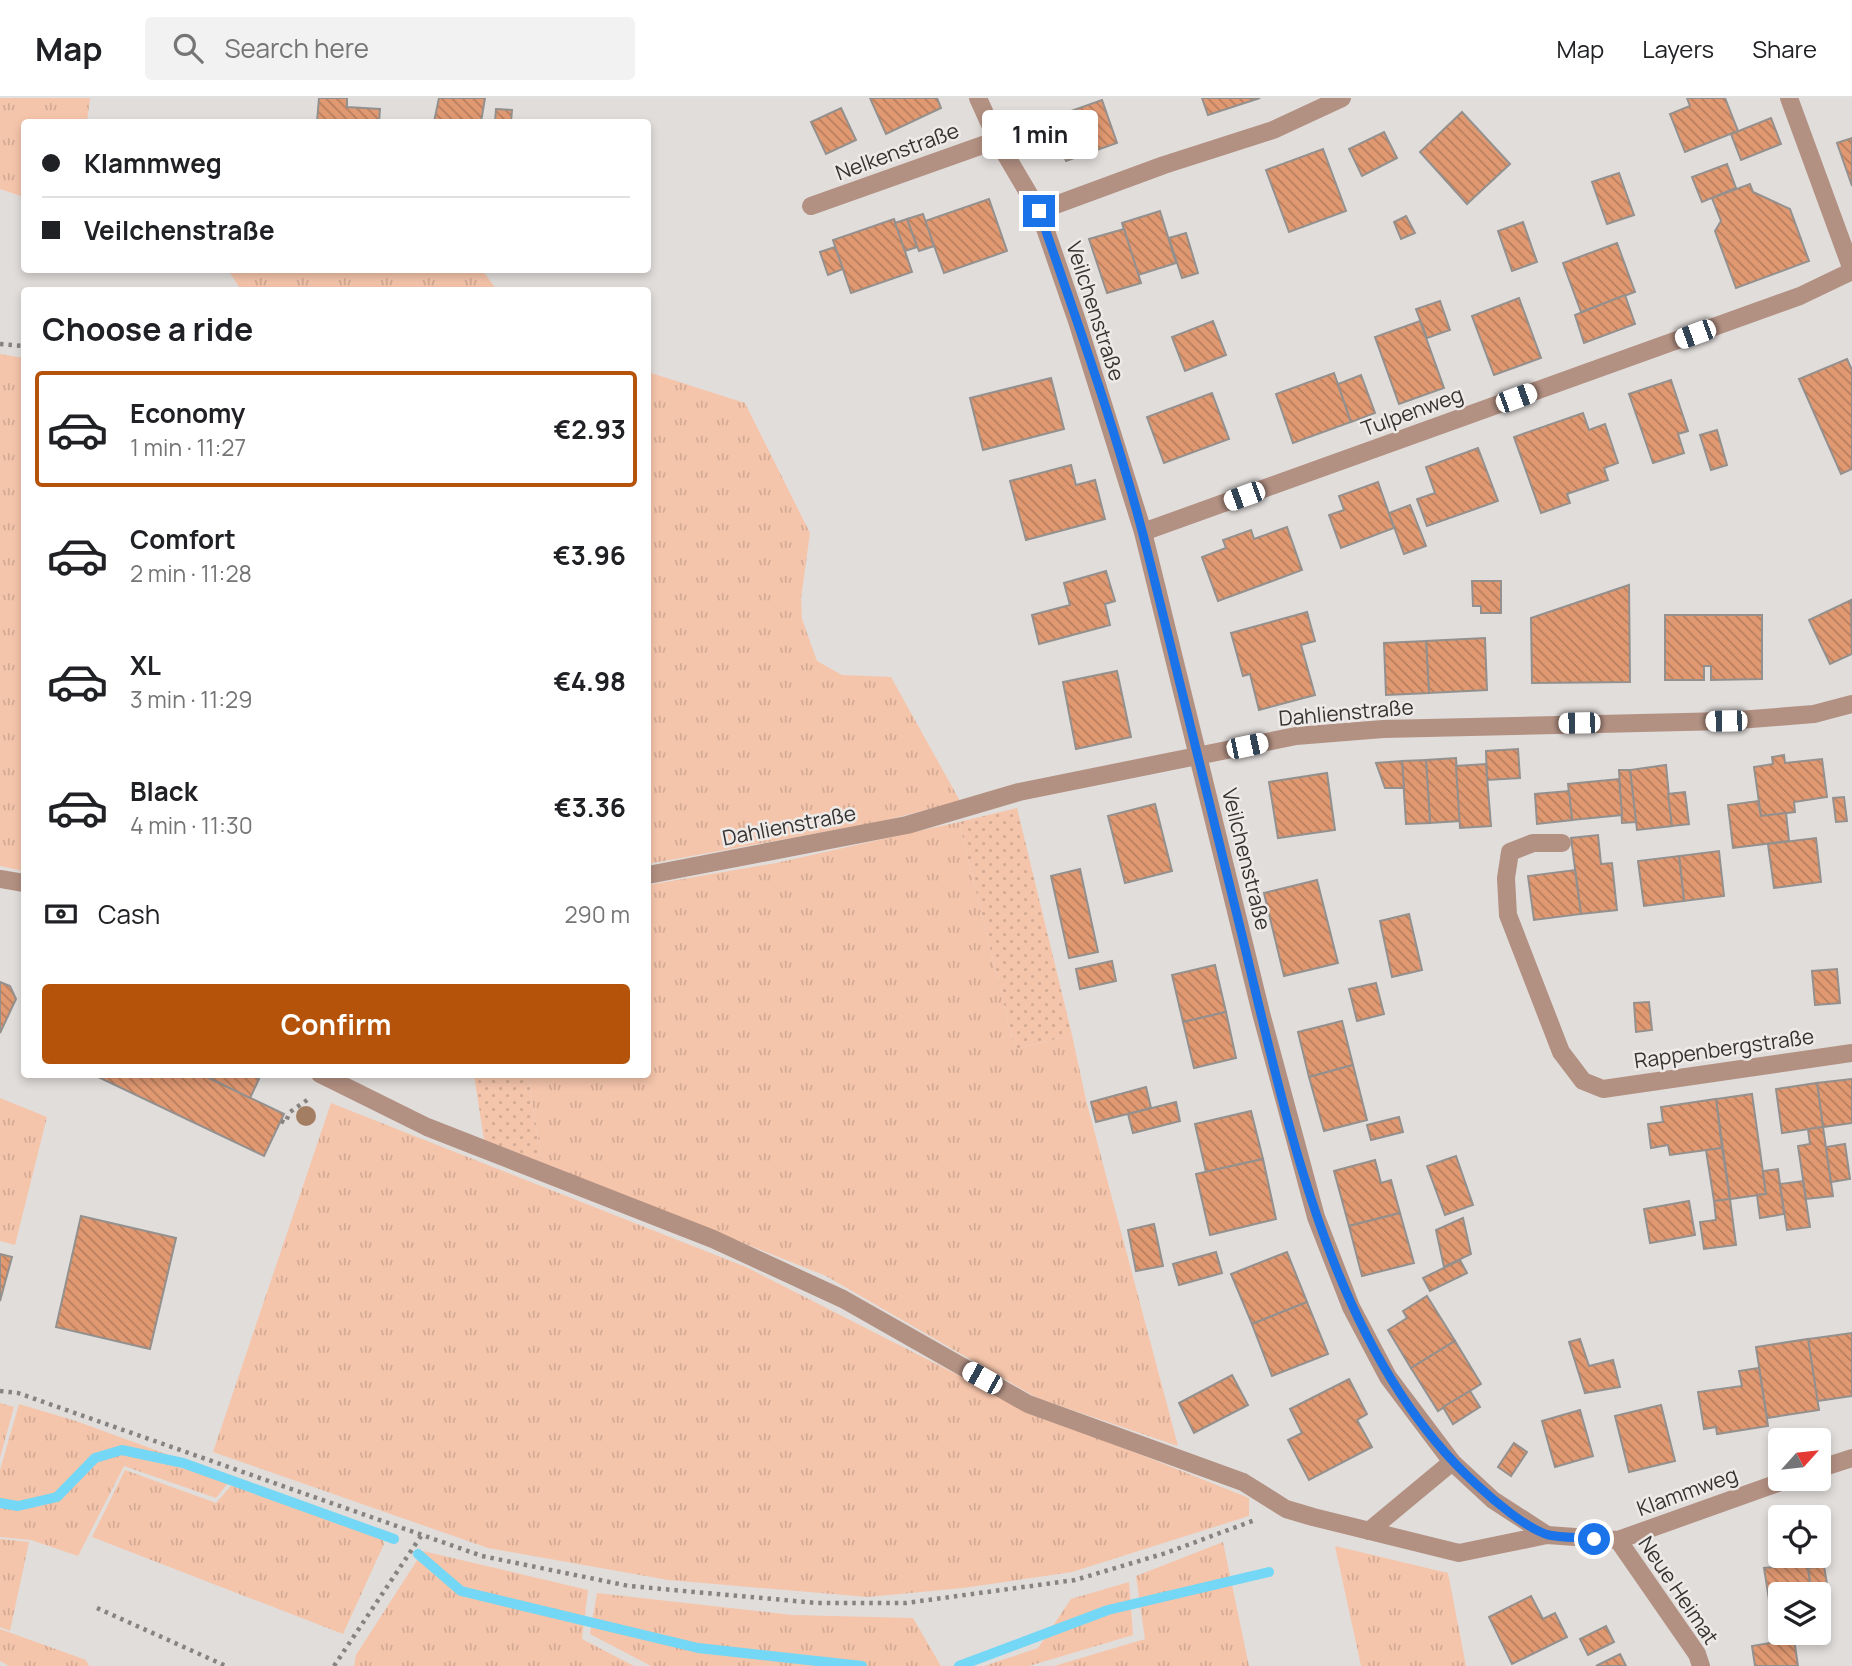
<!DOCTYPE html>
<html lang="en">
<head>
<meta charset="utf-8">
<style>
  :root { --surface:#fff; --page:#f2f2f2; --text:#202124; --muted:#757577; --line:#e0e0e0; --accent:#b45309 }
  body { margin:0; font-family:Manrope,sans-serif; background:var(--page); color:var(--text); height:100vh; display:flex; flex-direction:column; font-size:26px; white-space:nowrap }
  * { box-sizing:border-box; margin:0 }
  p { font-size:23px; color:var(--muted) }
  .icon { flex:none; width:38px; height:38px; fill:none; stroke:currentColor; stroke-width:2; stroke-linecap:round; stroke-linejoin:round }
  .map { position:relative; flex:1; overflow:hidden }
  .details { position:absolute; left:21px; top:189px; width:630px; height:791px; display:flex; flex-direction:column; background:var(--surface); border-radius:7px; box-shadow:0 4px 10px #0003 }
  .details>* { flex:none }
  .hud { position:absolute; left:21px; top:21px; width:630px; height:154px; border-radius:7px; box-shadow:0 4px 10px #0003; display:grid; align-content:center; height:154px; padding:0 21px; background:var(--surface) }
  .needle { width:46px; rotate:63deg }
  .buttons { position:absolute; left:1768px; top:1330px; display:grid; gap:14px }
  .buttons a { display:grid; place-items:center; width:63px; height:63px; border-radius:7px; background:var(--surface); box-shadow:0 4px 10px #0003; font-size:35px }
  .end { position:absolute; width:32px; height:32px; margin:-16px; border:9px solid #1a73e8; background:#fff; box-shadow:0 0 0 4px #fff }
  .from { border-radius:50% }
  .bubble { position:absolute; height:49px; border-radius:7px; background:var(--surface); box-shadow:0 4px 10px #0003; font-size:23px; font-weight:700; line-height:49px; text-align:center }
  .car { position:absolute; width:21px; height:42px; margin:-21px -10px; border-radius:9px; box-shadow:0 0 5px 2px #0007; background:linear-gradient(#fff 24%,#345 0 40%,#fff 0 76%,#345 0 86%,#fff 0) }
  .hud b { display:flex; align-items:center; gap:24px; height:66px; font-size:26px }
  .hud b+b { border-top:2px solid var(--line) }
  .hud i { width:18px; height:18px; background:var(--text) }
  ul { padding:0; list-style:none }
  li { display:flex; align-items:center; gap:21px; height:116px; margin:0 14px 10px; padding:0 7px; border:4px solid transparent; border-radius:7px }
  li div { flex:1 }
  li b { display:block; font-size:26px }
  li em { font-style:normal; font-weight:700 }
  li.active { border-color:var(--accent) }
  li>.icon { width:63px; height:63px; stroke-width:1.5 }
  h2 { padding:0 21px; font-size:32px; line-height:84px }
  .pay { display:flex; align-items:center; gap:18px; height:77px; padding:0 21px; font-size:26px }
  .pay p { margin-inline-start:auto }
  .action { display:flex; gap:14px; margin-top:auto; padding:14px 21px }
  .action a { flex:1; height:80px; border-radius:7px; background:var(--accent); color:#fff; font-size:28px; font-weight:700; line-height:80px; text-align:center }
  header { display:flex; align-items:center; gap:42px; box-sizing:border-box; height:98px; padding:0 35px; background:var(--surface); border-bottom:2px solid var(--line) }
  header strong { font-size:33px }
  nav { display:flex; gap:38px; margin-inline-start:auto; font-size:24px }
  .search { width:490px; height:63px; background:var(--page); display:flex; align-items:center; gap:18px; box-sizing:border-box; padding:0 24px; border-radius:7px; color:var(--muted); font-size:26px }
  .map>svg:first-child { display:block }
  .grass { fill:url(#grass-tufts) }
  .park { fill:url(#park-dots) }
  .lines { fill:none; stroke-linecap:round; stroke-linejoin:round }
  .stream { stroke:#73d7f5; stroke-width:10 }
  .building { fill:url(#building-back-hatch); stroke:#94908e; stroke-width:2 }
  .path { stroke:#868482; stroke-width:4.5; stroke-dasharray:3.5 5; stroke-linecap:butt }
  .minor { stroke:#b29082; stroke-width:18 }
  .tree { fill:#a37e63 }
  .route { stroke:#1a73e8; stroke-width:9 }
  .labels { text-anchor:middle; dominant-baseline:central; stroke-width:5; stroke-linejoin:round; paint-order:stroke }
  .street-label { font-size:21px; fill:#353433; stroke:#eeeae8 }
</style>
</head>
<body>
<header>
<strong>Map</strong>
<div class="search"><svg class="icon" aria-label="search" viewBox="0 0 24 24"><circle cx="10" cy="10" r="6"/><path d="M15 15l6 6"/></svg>Search here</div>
<nav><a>Map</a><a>Layers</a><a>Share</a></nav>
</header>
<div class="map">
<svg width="1852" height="1568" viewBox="0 0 1852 1568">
  <defs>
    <pattern id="grass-tufts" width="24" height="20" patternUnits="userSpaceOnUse" patternTransform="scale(1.75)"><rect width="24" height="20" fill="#f5c5ab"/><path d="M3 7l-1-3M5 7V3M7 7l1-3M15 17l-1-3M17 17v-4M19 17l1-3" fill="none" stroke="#d3aa94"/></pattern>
    <pattern id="park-dots" width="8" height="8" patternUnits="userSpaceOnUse" patternTransform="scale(1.75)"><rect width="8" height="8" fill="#f5c5ab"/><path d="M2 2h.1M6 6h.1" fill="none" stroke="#d3aa94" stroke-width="1.8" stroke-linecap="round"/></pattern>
    <pattern id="building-back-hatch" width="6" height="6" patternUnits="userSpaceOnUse" patternTransform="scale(1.75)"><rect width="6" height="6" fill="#e19972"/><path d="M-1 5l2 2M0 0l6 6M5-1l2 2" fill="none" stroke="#b77e5e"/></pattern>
  </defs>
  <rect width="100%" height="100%" fill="#e1dddb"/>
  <g class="grass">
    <polygon points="0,0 90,0 87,24 24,24 24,99 0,91"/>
    <polygon points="228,172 482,172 497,192 241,192"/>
    <polygon points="0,256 24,260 24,773 0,768"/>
    <polygon points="648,274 745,305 810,435 801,501 802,521 817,563 842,577 891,579 960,703 883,723 648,766"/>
    <polygon points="959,724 1015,951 1072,937 1086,1002 1178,1348 1037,1300 826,1178 542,1065 528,977 648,976 648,787 776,765"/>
    <polygon points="0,1000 47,1019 15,1147 0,1143"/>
    <polygon points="331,1005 746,1169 1017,1307 1249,1400 1249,1418 1072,1474 963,1490 868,1499 668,1482 488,1450 213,1354"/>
    <polygon points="0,1305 14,1309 0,1360"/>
    <polygon points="19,1306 76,1323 232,1380 216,1400 124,1368 78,1458 31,1442 0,1439 0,1372"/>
    <polygon points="125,1372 216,1405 236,1382 381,1435 384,1446 343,1536 92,1439"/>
    <polygon points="0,1441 29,1444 10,1533 0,1529"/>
    <polygon points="1223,1444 1249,1568 1054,1568 1145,1541 1136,1478"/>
    <polygon points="1335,1448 1448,1475 1466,1568 1361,1568"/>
    <polygon points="423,1453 588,1492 582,1541 634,1568 354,1568 356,1557"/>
    <polygon points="1129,1484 1133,1537 1029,1568 984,1568 1038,1550 1071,1501"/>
    <polygon points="597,1495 792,1517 913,1520 941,1568 651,1568 590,1536"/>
    <polygon points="0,1531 86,1562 89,1568 9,1568 0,1563"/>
  </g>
  <g class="park">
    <polygon points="1017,710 1072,937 1015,951 959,724"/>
    <polygon points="474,977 528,977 542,1065 484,1042"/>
  </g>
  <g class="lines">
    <g class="stream">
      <polyline points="0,1405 18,1408 57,1399 95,1360 122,1352 183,1365 394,1441"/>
      <polyline points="418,1456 461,1493 698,1550 862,1568"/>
      <polyline points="959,1568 1108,1512 1269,1474"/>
    </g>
  </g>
  <g class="building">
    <polygon points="319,0 347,0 347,9 380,11 379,24 317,24"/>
    <polygon points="439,0 485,0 481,24 434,24"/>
    <polygon points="870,0 937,0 941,10 886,36"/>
    <polygon points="1202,0 1260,0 1208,17"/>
    <polygon points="1687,0 1725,0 1738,33 1685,54 1670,16 1690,8"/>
    <polygon points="1102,2 1117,45 1066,63 1051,20"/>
    <polygon points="841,10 856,42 826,56 811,24"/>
    <polygon points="496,11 512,12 511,24 495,24"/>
    <polygon points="1462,14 1510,66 1467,106 1420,54"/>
    <polygon points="1771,20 1781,46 1741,62 1731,36"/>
    <polygon points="1384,34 1397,60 1362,78 1349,51"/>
    <polygon points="1852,40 1852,88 1837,45"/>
    <polygon points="1323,51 1346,113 1289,134 1266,72"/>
    <polygon points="1727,66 1736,90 1702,104 1692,79"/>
    <polygon points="1619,75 1634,117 1607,126 1592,84"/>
    <polygon points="1750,86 1753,94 1790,111 1809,163 1736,190 1715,133 1721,123 1712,100"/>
    <polygon points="989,101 1007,153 944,175 925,123"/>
    <polygon points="1160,113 1176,165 1138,177 1122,125"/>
    <polygon points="923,116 934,148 919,153 907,121"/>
    <polygon points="1406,118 1415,135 1401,141 1394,124"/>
    <polygon points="894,121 912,174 851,195 833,142"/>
    <polygon points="907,121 917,149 905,153 895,125"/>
    <polygon points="1523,124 1537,164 1512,173 1498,133"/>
    <polygon points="1124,131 1141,185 1107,195 1089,141"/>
    <polygon points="1186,135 1198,175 1182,180 1169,140"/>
    <polygon points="1617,145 1635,194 1581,214 1563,165"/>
    <polygon points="835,149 843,171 828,177 820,154"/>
    <polygon points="1625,197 1635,226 1584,245 1575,217"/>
    <polygon points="1519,200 1541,260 1494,277 1472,218"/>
    <polygon points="1440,203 1450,232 1427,240 1416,211"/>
    <polygon points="1213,223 1226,257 1185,273 1172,239"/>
    <polygon points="1420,223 1444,290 1399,306 1375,239"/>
    <polygon points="1847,261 1852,272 1852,371 1841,376 1799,281"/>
    <polygon points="1334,275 1351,324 1293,345 1276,296"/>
    <polygon points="1361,277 1375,315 1351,324 1338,286"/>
    <polygon points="1051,280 1064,331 983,352 970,300"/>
    <polygon points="1671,282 1688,333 1678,336 1684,355 1653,365 1629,296"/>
    <polygon points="1212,295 1229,341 1164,365 1147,319"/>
    <polygon points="1583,315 1589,332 1605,326 1618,365 1604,370 1608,382 1567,396 1570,405 1541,415 1514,339"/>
    <polygon points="1717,332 1727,367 1711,372 1700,337"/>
    <polygon points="1478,350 1498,403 1427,428 1417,401 1435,395 1426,369"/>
    <polygon points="1071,367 1076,387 1095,382 1105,421 1026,442 1010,383"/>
    <polygon points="1378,384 1394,430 1341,450 1329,417 1344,412 1339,398"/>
    <polygon points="1410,407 1426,448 1404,456 1389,415"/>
    <polygon points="1287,429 1302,472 1218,503 1202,459 1226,450 1223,442 1251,432 1254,441"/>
    <polygon points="1106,473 1115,503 1105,506 1110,527 1039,546 1032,517 1070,507 1064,485"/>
    <polygon points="1472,483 1501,483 1501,515 1481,515 1481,508 1473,508"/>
    <polygon points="1629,487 1630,584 1532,585 1531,520"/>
    <polygon points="1851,502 1852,556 1830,566 1809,522"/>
    <polygon points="1307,514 1315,543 1301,547 1315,597 1259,612 1250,576 1243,578 1231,535"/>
    <polygon points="1665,517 1762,517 1762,581 1711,582 1711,568 1704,568 1704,582 1665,582"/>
    <polygon points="1485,540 1487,592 1429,595 1426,543"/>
    <polygon points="1426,543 1429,595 1386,597 1384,545"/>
    <polygon points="1117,573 1131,639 1076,651 1063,584"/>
    <polygon points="1518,651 1520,680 1487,682 1486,653"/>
    <polygon points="1784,657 1785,665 1822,661 1827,699 1794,704 1795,714 1761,718 1754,669 1773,666 1772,659"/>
    <polygon points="1456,660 1460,723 1430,725 1426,662"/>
    <polygon points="1426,662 1430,725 1406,726 1402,663"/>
    <polygon points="1402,663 1404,690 1385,690 1376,665"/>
    <polygon points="1486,666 1491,728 1460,730 1456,668"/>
    <polygon points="1666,667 1672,728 1637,732 1630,672"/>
    <polygon points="1619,672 1630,672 1636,724 1622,725"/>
    <polygon points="1327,675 1335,732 1278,740 1269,684"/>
    <polygon points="1619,681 1622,717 1572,722 1568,686"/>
    <polygon points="1569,693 1572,722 1537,726 1535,696"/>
    <polygon points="1685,694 1689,726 1672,728 1668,696"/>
    <polygon points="1844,699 1847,723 1836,724 1833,700"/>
    <polygon points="1758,703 1761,718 1786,715 1789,743 1733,750 1728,707"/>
    <polygon points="1155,706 1172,773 1125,785 1108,718"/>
    <polygon points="1598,737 1601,766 1612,765 1617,812 1581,816 1571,740"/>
    <polygon points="1816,740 1821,784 1774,790 1768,746"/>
    <polygon points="1719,753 1724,798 1684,803 1679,758"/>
    <polygon points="1679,758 1684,803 1644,808 1638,763"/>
    <polygon points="1080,771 1098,854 1069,860 1051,778"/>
    <polygon points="1575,772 1581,816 1534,822 1528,778"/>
    <polygon points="1317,782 1338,865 1284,878 1264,795"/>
    <polygon points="1409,816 1422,872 1392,879 1380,823"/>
    <polygon points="1112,863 1116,883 1080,891 1076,871"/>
    <polygon points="1215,867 1226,914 1183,924 1172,877"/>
    <polygon points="1837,871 1840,905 1815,907 1812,873"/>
    <polygon points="0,884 10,888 16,901 0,935"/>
    <polygon points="1376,885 1384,916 1357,923 1349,891"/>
    <polygon points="1649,904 1652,932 1636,934 1634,905"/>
    <polygon points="1226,914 1236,960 1194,970 1183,924"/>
    <polygon points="1342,923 1353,967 1309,979 1298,934"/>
    <polygon points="1353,967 1367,1022 1324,1033 1309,979"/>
    <polygon points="92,976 201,976 284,1016 264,1058"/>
    <polygon points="201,976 249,976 259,981 250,1000"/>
    <polygon points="1852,981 1852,1025 1823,1029 1817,985"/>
    <polygon points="1817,985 1823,1029 1782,1035 1776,991"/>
    <polygon points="1146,989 1151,1010 1096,1024 1091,1004"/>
    <polygon points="1752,996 1766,1096 1730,1101 1716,1001"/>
    <polygon points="1716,1001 1722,1050 1670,1057 1668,1047 1651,1050 1648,1026 1663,1024 1661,1009"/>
    <polygon points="1176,1004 1180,1023 1133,1035 1128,1016"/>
    <polygon points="1251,1013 1263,1061 1206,1074 1195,1026"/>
    <polygon points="1399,1019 1403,1034 1371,1042 1367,1027"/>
    <polygon points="1823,1029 1833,1098 1806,1101 1798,1048 1810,1046 1808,1031"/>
    <polygon points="1845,1046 1850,1081 1831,1084 1826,1049"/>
    <polygon points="1722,1050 1730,1101 1714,1103 1706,1052"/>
    <polygon points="1456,1058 1473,1107 1445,1117 1427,1068"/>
    <polygon points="1263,1061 1276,1121 1210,1137 1196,1076"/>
    <polygon points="1375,1062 1381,1085 1391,1082 1400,1115 1349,1128 1334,1073"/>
    <polygon points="1778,1071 1784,1116 1760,1120 1757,1097 1766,1096 1763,1073"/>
    <polygon points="1803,1083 1810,1129 1787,1132 1780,1086"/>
    <polygon points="1730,1101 1736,1147 1704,1151 1700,1124 1716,1122 1714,1103"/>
    <polygon points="1689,1103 1695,1137 1650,1145 1644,1111"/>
    <polygon points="1400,1115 1414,1165 1362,1178 1349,1128"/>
    <polygon points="81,1118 176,1140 150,1251 56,1229"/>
    <polygon points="1463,1120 1471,1156 1444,1169 1436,1132"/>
    <polygon points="1154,1126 1163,1168 1136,1173 1128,1132"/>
    <polygon points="1216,1154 1222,1175 1179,1187 1173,1166"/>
    <polygon points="1287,1154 1307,1204 1252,1226 1231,1176"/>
    <polygon points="0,1156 12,1159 0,1203"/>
    <polygon points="1460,1162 1467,1175 1430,1193 1423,1180"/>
    <polygon points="1427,1198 1455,1243 1411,1270 1388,1232 1407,1220 1403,1213"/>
    <polygon points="1307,1204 1328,1256 1272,1278 1252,1226"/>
    <polygon points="1852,1235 1852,1298 1817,1303 1808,1241"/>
    <polygon points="1580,1241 1589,1268 1613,1262 1620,1289 1585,1295 1569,1244"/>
    <polygon points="1808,1241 1819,1312 1767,1320 1756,1249"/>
    <polygon points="1455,1243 1481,1286 1438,1313 1411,1270"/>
    <polygon points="1759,1270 1768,1328 1717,1336 1716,1329 1704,1331 1698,1294 1742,1288 1739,1273"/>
    <polygon points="1232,1277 1248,1307 1194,1335 1179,1305"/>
    <polygon points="1349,1281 1367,1316 1357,1322 1372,1349 1309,1382 1288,1342 1302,1335 1290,1311"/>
    <polygon points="1470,1293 1480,1309 1453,1326 1443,1309"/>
    <polygon points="1661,1307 1675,1363 1629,1374 1615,1318"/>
    <polygon points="1580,1312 1593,1358 1555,1369 1542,1323"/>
    <polygon points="1514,1345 1527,1354 1511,1378 1498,1369"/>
    <polygon points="1780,1449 1780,1458 1806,1458 1812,1496 1780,1496 1780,1506 1770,1508 1764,1470 1774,1469 1771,1450"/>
    <polygon points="1824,1468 1829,1498 1818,1500 1818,1496 1812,1496 1808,1470"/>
    <polygon points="1531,1498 1543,1521 1555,1515 1567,1539 1512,1566 1489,1519"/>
    <polygon points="1606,1528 1614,1544 1588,1557 1580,1541"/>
    <polygon points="1794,1541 1798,1568 1755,1568 1752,1548"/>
    <polygon points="1620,1556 1626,1568 1596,1568"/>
  </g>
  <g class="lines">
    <g class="path">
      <polyline points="0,246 24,248"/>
      <polyline points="281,1023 285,1025 290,1014 310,1000"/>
      <polyline points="0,1293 18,1295 482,1458 629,1488 817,1505 906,1505 1075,1482 1166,1455 1255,1422"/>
      <polyline points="97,1510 226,1568"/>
      <polyline points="334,1568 421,1438"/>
    </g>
    <g class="minor">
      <polyline points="978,0 997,42 1039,113 1077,223 1143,434 1261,915 1316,1119 1351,1209 1388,1279 1452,1364 1493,1402 1547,1437"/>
      <polyline points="1789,0 1852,172"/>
      <polyline points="811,108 997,42"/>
      <polyline points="1039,113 1164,67 1273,32 1342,0"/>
      <polyline points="1143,434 1800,198 1852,173"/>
      <polyline points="1562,745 1533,745 1510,754 1506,780 1508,817 1561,954 1583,983 1603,991 1852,955"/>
      <polyline points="648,777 907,727 1019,694 1296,638 1383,631 1726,623 1814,616 1852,606"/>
      <polyline points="0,781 24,785"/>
      <polyline points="320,976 427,1029 713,1141 843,1201 1028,1306 1243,1384 1286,1411 1313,1419 1459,1455 1547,1437 1618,1442 1789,1381"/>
      <polyline points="1818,1371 1852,1360"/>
      <polyline points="1369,1433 1452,1364"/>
      <polyline points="1618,1442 1697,1556 1701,1568"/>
    </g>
  </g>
  <circle class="tree" cx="306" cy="1018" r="10"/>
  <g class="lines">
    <path class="route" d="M1039,113C1078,226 1119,340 1148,456C1178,575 1207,694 1236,813C1284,1004 1325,1248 1476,1386C1492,1401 1528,1432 1549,1437C1563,1440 1580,1439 1594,1441"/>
  </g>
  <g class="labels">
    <g class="street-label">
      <text transform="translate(897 53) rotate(-20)">Nelkenstraße</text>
      <text transform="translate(1096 213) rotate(72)">Veilchenstraße</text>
      <text transform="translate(1412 313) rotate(-20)">Tulpenweg</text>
      <text transform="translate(1346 614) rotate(-5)">Dahlienstraße</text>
      <text transform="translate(789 727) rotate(-11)">Dahlienstraße</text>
      <text transform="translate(1247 761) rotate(76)">Veilchenstraße</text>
      <text transform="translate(1724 950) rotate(-8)">Rappenbergstraße</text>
      <text transform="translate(1687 1393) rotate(-20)">Klammweg</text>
      <text transform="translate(1679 1492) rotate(56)">Neue Heimat</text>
    </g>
  </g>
</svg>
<div class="buttons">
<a><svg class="needle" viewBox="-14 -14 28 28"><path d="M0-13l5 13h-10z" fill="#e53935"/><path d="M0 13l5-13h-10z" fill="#757577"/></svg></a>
<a><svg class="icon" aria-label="locate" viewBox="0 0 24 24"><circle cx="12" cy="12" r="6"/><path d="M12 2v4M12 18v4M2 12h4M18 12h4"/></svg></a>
<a><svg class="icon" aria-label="layers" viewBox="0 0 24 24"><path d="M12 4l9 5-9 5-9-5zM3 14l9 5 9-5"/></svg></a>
</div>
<i class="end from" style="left:1594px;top:1441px"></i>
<i class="end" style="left:1039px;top:113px"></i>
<div class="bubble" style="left:982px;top:12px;width:116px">1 min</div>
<i class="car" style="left:1695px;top:236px;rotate:250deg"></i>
<i class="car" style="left:1516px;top:300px;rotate:70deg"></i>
<i class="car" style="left:1244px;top:398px;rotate:250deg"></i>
<i class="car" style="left:1726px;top:623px;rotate:269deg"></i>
<i class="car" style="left:1579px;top:625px;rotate:269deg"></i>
<i class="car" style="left:1247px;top:648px;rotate:78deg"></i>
<i class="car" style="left:982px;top:1280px;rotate:299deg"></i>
<div class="hud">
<b><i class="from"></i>Klammweg</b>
<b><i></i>Veilchenstraße</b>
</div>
<section class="details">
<h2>Choose a ride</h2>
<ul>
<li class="active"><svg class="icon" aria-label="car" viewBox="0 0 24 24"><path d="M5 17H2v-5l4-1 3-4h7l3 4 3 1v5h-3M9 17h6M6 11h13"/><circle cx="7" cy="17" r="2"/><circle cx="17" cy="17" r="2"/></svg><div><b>Economy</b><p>1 min · 11:27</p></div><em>€2.93</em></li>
<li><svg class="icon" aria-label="car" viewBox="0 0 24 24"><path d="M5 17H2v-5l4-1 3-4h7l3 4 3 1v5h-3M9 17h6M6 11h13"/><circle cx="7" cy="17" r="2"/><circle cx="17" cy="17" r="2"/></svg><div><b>Comfort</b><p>2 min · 11:28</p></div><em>€3.96</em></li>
<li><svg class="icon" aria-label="car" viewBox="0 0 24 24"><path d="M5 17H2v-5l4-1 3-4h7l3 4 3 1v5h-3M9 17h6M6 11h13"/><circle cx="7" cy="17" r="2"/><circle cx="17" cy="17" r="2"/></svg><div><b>XL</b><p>3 min · 11:29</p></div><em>€4.98</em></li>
<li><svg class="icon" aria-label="car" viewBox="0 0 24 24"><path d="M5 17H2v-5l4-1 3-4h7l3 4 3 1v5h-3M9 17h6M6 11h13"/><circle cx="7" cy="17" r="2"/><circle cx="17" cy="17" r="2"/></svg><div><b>Black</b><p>4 min · 11:30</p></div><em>€3.36</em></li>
</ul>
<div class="pay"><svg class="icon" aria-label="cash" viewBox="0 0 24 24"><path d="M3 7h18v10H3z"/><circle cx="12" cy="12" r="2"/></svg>Cash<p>290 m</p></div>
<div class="action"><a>Confirm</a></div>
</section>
</div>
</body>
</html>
